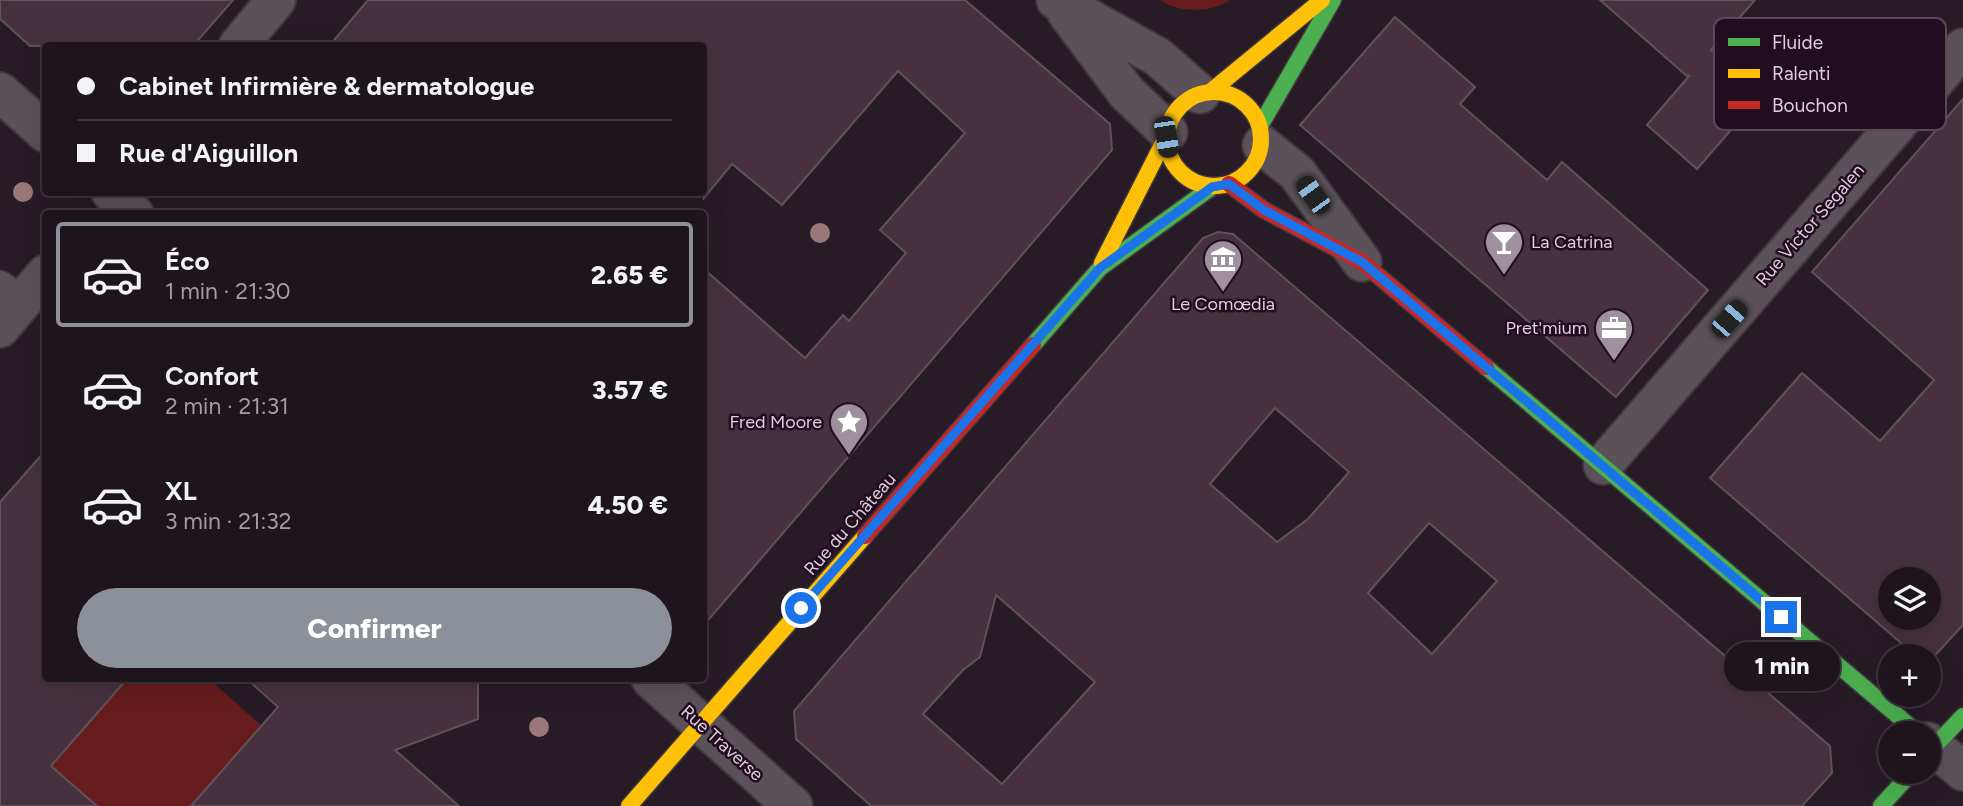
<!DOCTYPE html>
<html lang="fr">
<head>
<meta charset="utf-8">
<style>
  :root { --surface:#1d141c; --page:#251d25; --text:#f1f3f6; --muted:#a09ea3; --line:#3b333b; --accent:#8c9099 }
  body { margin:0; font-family:Figtree,sans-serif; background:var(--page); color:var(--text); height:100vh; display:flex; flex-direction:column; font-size:26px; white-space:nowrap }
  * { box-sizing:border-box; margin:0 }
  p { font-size:23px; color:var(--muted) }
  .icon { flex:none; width:38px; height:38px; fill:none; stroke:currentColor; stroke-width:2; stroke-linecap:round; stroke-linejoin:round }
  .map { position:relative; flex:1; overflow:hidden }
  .details { position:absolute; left:42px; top:210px; width:665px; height:472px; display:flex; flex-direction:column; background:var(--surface); border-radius:7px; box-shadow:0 7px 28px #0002,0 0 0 2px var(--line) }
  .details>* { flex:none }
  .hud { position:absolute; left:42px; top:42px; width:665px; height:154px; border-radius:7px; box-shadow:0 7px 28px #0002,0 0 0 2px var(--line); display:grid; align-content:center; height:154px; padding:0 35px; background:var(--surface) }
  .controls { position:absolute; left:1878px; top:567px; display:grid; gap:14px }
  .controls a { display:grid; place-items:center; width:63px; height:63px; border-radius:50%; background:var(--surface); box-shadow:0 7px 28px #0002,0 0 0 2px var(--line); font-size:35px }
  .end { position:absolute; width:32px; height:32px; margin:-16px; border:9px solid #1a73e8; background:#fff; box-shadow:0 0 0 4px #fff }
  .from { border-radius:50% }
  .bubble { position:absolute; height:49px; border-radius:24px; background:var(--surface); box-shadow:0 7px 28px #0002,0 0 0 2px var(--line); font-size:23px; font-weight:800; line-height:49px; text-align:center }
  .car { position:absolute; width:21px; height:42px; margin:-21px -10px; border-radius:9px; box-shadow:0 0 5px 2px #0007; background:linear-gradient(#222 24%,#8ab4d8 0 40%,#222 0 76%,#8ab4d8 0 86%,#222 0) }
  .hud b { display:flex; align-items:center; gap:24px; height:66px; font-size:26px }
  .hud b+b { border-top:2px solid var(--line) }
  .hud i { width:18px; height:18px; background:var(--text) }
  ul { padding:12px 0 0; list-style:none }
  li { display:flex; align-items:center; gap:21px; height:105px; margin:0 14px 10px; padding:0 21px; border:4px solid transparent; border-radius:7px }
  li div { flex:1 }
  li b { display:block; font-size:26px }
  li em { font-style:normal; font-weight:800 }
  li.selected { border-color:var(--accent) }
  li>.icon { width:63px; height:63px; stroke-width:1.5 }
  .primary-button { display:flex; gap:14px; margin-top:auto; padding:14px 35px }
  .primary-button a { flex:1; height:80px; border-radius:42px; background:var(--accent); color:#fff; font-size:28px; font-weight:800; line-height:80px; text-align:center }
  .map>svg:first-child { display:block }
  .green { fill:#671d1e }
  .building { fill:#47313e; stroke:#5f535a; stroke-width:2; fill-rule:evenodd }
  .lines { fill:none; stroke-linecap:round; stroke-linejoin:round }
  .lane-casing { stroke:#40373f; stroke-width:33 }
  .street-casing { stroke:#40373f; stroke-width:42 }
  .fast-casing { stroke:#40373f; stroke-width:19 }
  .slow-casing { stroke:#40373f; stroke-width:19 }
  .jam-casing { stroke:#40373f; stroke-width:19 }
  .lane { stroke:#5a5159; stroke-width:30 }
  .street { stroke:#5a5159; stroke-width:38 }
  .fast { stroke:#4caf50; stroke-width:16 }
  .slow { stroke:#ffc107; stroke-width:16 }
  .jam { stroke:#c62828; stroke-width:16 }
  .tree { fill:#9a787a }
  .route { stroke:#1a73e8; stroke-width:9 }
  .labels { text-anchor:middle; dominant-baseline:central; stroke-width:5; stroke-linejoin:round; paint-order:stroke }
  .street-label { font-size:18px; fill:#decfdc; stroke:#220d20 }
  .poi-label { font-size:18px; fill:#decfdc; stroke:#220d20; text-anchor:end }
  .key { fill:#220d20; stroke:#5a4758; stroke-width:2 }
  .key-label { font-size:19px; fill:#decfdc }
</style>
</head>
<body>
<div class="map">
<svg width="1963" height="806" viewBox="0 0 1963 806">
  <rect width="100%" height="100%" fill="#271b26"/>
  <g class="green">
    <path d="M1160,0H1230C1212,13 1178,13 1160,0Z"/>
    <polygon points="127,679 209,679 262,726 191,806 97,806 51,766"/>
  </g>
  <g class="building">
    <polygon points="0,0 233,0 193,46 30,46 0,19"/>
    <polygon points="368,0 965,0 1110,124 1112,150 704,625 704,269 805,358 843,315 849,321 906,253 880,230 965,133 898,71 782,205 732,164 704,198 704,46 329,46"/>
    <polygon points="1600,0 1755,0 1711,50 1763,93 1697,169 1647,125 1690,75 1688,77"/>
    <polygon points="1395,17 1475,87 1460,104 1547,180 1562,162 1708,290 1616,397 1300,125"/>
    <path d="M1963,99V625L1928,663V656H1916L1710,478L1802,373L1880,441L1934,380L1812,272ZM1890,579H1928V618H1890Z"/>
    <path d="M1218,232L1233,234L1240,240L1830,746L1832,773L1802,806H871L796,739L794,711L1203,238ZM1275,408L1349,472L1308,519L1277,542L1210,484ZM1429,523L1497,581L1432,654L1368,593ZM996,595L1095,682L1002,784L923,714L962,671L980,657Z"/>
    <polygon points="46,450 46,679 127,679 51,766 97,806 0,806 0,502"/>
    <polygon points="247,679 478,679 478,719 395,750 459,806 191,806 278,707"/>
  </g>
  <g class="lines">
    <g class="lane-casing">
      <polyline id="lane" points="0,286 21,303"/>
    </g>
    <g class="street-casing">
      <g id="street">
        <polyline points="1056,0 1158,57 1200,94"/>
        <polyline points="1067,13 1126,92 1168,132"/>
        <polyline points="238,46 276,0"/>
        <polyline points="0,92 46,133"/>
        <polyline points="1262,145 1297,173 1362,262"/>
        <polyline points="111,192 134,214"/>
        <polyline points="0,328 46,274"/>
        <polyline points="1603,465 1963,48"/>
        <polyline points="651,679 793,806"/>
        <polyline points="1928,742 1963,771"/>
      </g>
    </g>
    <g class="fast-casing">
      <g id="fast">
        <polyline points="1260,126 1333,0"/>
        <polyline points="1033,345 1100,268 1212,187"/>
        <polyline points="1486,367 1918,733"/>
        <polyline points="1928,753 1963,716"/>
        <polyline points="1881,806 1912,772"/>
      </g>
    </g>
    <g class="slow-casing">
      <g id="slow">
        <circle cx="1214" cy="139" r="47"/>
        <polyline points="1210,92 1322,0"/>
        <polyline points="1102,263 1166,137"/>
        <polyline points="629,806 865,536"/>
      </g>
    </g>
    <g class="jam-casing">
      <g id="jam">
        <polyline points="1229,184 1264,210 1362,262 1486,367"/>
        <polyline points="865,536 1033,345"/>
      </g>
    </g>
    <use href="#lane" class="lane"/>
    <use href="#street" class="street"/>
    <use href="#fast" class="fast"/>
    <use href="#slow" class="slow"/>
    <use href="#jam" class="jam"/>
  </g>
  <g class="tree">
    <circle cx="23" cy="192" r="10"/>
    <circle cx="820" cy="233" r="10"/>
    <circle cx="539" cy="727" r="10"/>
  </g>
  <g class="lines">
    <polyline class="route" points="801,608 1100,268 1212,187 1229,184 1264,210 1362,262 1781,617"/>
  </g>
  <defs>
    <g id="bar-pin" transform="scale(2.0125)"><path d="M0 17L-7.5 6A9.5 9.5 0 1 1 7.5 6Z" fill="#9e909c" stroke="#220d20"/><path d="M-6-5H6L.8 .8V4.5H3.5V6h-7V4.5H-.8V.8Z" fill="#fff"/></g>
    <g id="museum-pin" transform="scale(2.0125)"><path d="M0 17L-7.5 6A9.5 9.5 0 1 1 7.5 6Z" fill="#9e909c" stroke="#220d20"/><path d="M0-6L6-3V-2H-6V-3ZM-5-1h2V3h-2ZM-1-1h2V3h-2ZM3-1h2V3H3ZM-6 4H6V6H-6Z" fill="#fff"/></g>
    <g id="office-pin" transform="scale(2.0125)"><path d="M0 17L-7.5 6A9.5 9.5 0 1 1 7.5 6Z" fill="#9e909c" stroke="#220d20"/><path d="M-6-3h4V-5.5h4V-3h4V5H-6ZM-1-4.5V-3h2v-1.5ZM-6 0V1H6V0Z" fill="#fff"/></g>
    <g id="sight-pin" transform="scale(2.0125)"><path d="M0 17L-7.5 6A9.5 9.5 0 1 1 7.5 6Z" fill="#9e909c" stroke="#220d20"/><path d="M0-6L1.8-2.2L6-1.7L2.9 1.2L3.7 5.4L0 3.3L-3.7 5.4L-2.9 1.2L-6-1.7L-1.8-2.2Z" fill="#fff"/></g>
  </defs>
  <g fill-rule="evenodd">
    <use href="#bar-pin" x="1504" y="242"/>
    <use href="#museum-pin" x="1223" y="259"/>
    <use href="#office-pin" x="1614" y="328"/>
    <use href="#sight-pin" x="849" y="422"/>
  </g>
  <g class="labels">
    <g class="street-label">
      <text transform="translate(1810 225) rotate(-49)">Rue Victor Segalen</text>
      <text transform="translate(850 524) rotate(-49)">Rue du Château</text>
      <text transform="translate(722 743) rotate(42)">Rue Traverse</text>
    </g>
    <g class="poi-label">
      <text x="1531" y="242" text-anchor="start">La Catrina</text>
      <text x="1223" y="304" text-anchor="middle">Le Comœdia</text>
      <text x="1587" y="328">Pret'mium</text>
      <text x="822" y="422">Fred Moore</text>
    </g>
  </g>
  <rect x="1714" y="18" width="232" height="112" rx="10" class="key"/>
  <rect x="1728" y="38" width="32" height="8" fill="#4caf50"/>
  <rect x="1728" y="69" width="32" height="9" fill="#ffc107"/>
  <rect x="1728" y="101" width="32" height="8" fill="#c62828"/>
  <g class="key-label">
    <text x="1772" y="49">Fluide</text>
    <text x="1772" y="80">Ralenti</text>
    <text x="1772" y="112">Bouchon</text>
  </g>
</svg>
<div class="controls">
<a><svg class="icon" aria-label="layers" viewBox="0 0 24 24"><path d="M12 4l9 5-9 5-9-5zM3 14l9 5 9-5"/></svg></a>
<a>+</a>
<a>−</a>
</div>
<i class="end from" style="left:801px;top:608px"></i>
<i class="end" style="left:1781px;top:617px"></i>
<div class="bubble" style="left:1724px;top:642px;width:116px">1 min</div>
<i class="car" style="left:1166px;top:137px;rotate:171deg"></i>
<i class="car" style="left:1313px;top:195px;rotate:324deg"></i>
<i class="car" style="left:1729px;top:319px;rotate:41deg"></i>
<div class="hud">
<b><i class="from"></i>Cabinet Infirmière &amp; dermatologue</b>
<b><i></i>Rue d'Aiguillon</b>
</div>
<section class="details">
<ul>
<li class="selected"><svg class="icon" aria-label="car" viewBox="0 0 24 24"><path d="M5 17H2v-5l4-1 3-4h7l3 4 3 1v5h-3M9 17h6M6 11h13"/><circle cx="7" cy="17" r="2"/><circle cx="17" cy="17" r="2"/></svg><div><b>Éco</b><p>1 min · 21:30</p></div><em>2.65 €</em></li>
<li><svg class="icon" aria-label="car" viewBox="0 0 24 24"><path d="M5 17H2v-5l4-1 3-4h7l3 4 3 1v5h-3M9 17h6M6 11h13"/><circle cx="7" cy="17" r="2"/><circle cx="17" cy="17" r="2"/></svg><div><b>Confort</b><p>2 min · 21:31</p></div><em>3.57 €</em></li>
<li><svg class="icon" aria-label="car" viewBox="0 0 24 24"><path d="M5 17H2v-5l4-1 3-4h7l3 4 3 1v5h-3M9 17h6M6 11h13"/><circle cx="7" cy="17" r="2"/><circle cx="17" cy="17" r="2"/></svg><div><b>XL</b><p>3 min · 21:32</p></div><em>4.50 €</em></li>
</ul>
<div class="primary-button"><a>Confirmer</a></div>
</section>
</div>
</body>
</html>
